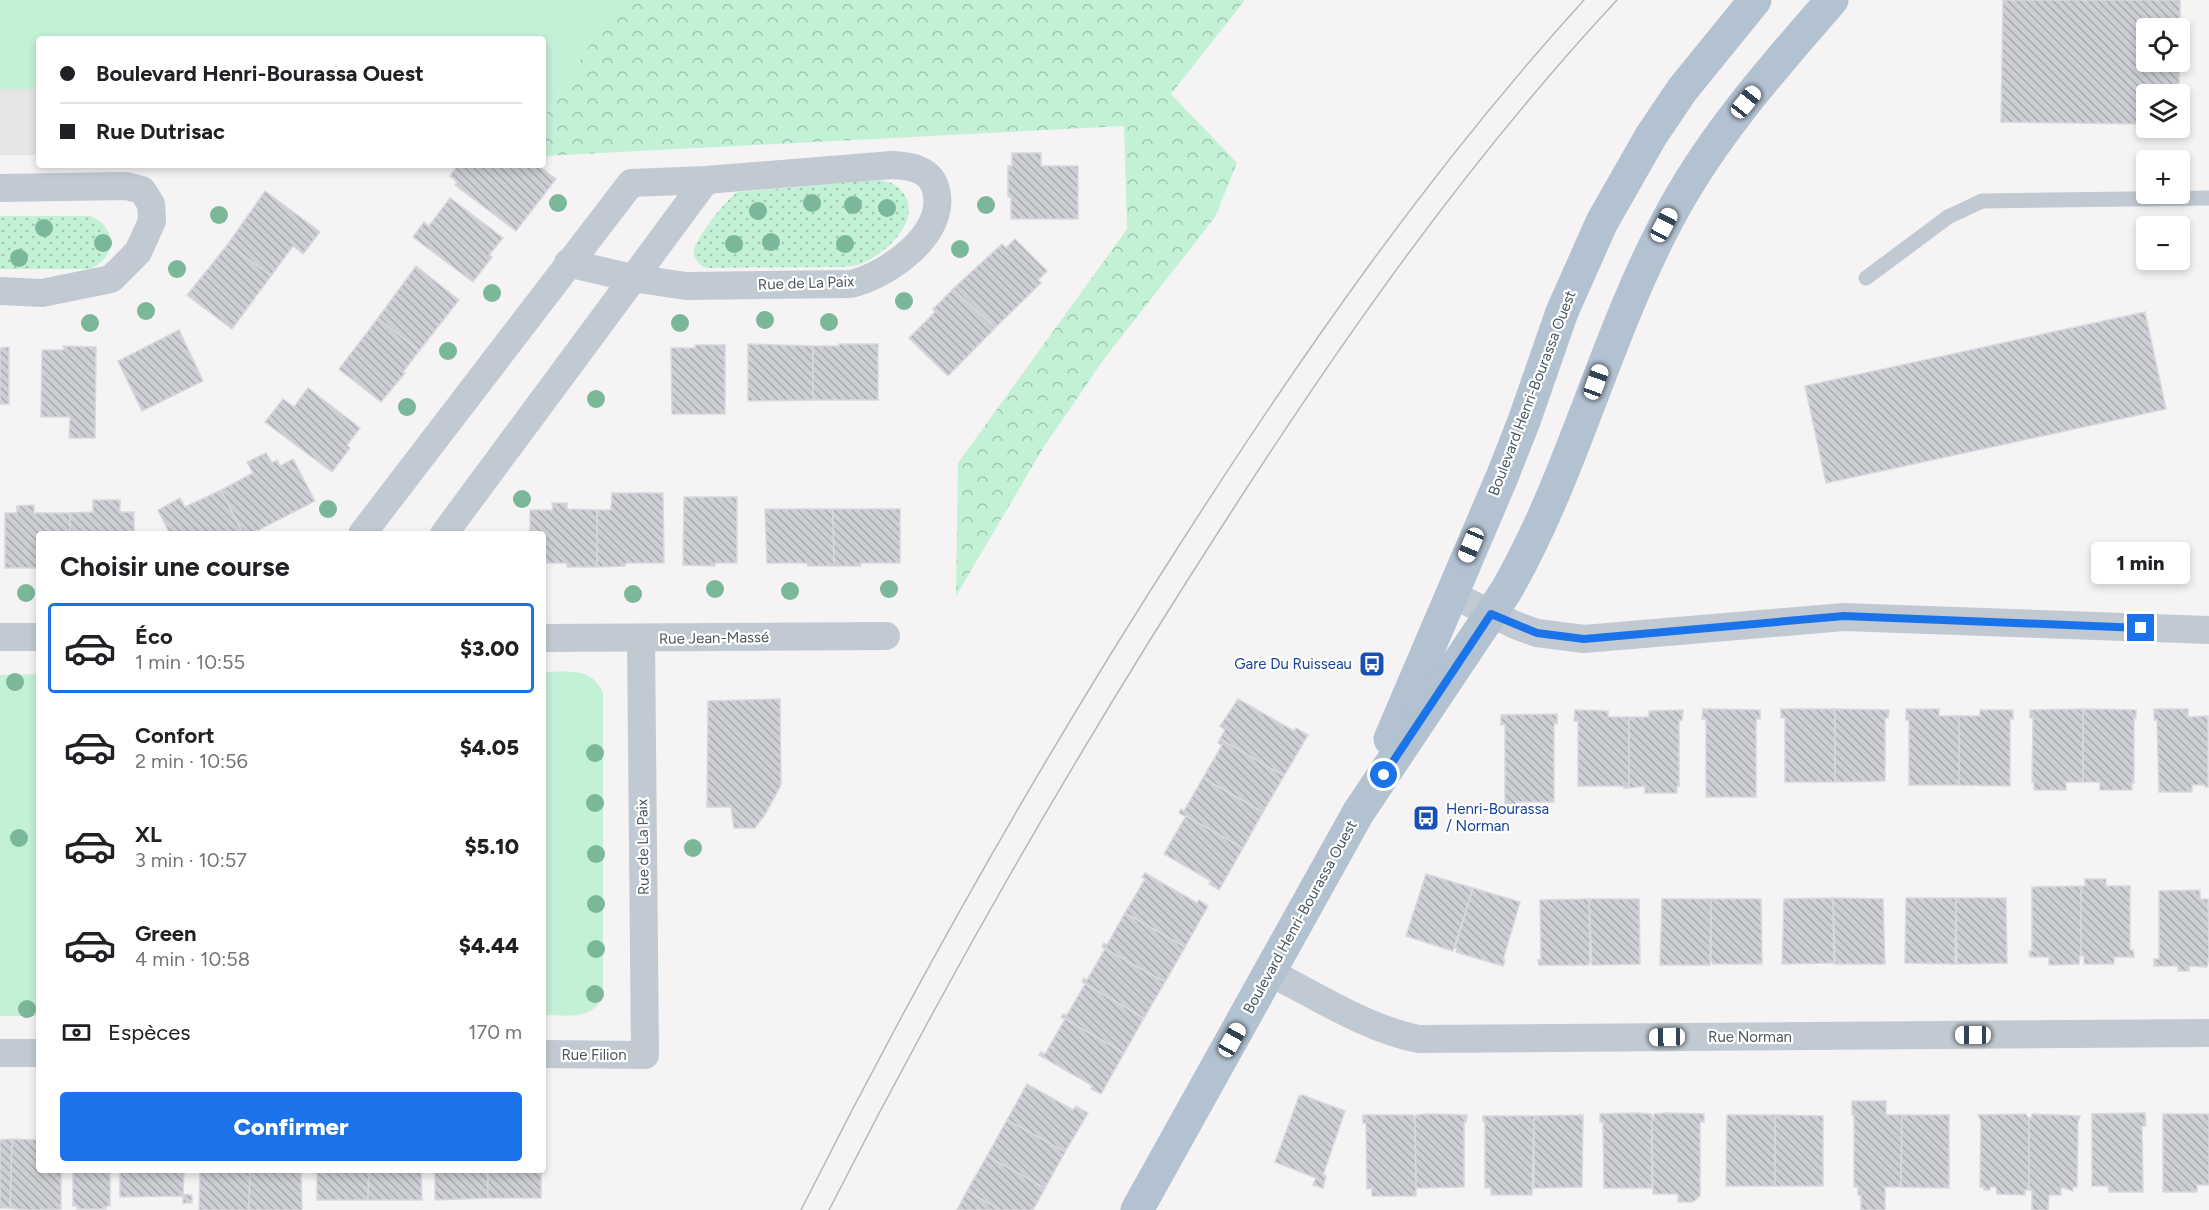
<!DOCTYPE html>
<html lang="fr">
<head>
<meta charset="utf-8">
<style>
  :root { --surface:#fff; --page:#f6f6f6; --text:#202124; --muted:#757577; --line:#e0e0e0; --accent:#1a73e8 }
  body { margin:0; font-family:Figtree,sans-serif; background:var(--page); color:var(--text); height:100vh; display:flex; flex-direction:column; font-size:22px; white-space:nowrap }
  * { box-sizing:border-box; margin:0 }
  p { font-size:20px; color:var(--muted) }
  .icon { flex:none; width:33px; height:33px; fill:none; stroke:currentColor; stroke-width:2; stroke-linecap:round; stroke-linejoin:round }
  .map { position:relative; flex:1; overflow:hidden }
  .side { position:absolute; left:36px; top:531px; width:510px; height:642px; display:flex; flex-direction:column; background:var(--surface); border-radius:6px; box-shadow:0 3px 9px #0003 }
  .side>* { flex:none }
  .top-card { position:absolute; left:36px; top:36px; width:510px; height:132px; border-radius:6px; box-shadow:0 3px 9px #0003; display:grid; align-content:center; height:132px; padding:0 24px; background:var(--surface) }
  .tools { position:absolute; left:2136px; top:18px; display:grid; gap:12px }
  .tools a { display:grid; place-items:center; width:54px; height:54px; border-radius:6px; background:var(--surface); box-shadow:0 3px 9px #0003; font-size:30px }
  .end { position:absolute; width:27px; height:27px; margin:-14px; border:8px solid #1a73e8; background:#fff; box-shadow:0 0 0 3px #fff }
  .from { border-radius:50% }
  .bubble { position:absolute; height:42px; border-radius:6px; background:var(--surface); box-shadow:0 3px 9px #0003; font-size:20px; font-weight:800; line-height:42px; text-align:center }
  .car { position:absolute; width:18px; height:36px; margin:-18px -9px; border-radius:8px; box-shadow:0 0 4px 2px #0007; background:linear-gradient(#fff 24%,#345 0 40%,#fff 0 76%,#345 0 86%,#fff 0) }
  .top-card b { display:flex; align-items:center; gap:21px; height:57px; font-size:22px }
  .top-card b+b { border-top:2px solid var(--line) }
  .top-card i { width:15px; height:15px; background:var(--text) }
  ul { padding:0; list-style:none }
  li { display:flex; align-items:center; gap:18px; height:90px; margin:0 12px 9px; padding:0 12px; border:3px solid transparent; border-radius:6px }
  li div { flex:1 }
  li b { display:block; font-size:22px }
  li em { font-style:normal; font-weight:800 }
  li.selected { border-color:var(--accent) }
  li>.icon { width:54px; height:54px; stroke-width:1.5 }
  h2 { padding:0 24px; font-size:27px; line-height:72px }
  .pay { display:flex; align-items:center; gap:15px; height:66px; padding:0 24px; font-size:22px }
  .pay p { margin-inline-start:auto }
  .button { display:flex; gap:12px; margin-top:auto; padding:12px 24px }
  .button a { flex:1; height:69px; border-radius:6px; background:var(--accent); color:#fff; font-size:24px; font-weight:800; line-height:69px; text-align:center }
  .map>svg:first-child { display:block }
  .education { fill:#e6e4e5 }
  .grass { fill:url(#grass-dots) }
  .forest { fill:url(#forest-crowns) }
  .park { fill:#c3f1d5 }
  .building { fill:url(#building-back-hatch); stroke:#d7d9de; stroke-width:1.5 }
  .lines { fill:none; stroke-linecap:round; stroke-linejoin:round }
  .lane { stroke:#c1cad2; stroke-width:15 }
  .street { stroke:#c1cad2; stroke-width:28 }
  .primary { stroke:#b3c2d1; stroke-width:33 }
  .tram { stroke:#b5b8bd; stroke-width:1.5 }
  .tree { fill:#7bb799 }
  .route { stroke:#1a73e8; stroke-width:8 }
  .labels { text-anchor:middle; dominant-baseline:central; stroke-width:4.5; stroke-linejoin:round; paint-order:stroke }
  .street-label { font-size:15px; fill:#4a5661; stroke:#fff }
  .transit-label { font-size:15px; fill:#164399; stroke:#fff; text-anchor:end }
</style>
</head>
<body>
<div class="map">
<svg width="2209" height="1210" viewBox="0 0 2209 1210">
  <defs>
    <pattern id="grass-dots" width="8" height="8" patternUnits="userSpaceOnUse" patternTransform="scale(1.5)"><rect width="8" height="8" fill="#c3f1d5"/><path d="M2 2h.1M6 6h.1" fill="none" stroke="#a0c6b0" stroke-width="1.8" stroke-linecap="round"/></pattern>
    <pattern id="forest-crowns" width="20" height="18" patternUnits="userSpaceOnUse" patternTransform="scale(1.5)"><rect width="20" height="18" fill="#c3f1d5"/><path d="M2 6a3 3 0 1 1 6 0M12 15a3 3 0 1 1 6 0" fill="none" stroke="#a0c6b0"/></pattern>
    <pattern id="building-back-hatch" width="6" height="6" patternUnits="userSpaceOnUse" patternTransform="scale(1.5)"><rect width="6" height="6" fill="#cdcfd5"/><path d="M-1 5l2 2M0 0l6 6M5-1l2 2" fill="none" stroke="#a8abb0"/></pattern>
  </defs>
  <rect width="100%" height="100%" fill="#f5f3f3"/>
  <polygon class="education" points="0,0 44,0 44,39 39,39 39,155 0,155"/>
  <g class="grass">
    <path d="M875,180C888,180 899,184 906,197C918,222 889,249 869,260C861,265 852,266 842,267L707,268C699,265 693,259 694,250C695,239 728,197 738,192Z"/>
    <path d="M0,216H91C119,229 116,259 89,269H0Z"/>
  </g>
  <polygon class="forest" points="618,0 1245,0 1171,94 1237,163 1215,217 1104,359 1043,448 956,596 958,463 1127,229 1124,126 543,156 543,119"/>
  <g class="park">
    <polygon points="0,0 618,0 543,119 543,39 39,39 39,89 0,89"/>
    <path d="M543,672C567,672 592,666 603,693V997C590,1021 567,1015 543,1015Z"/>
    <polygon points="39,674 39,1016 0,1016 0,675"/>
  </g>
  <g class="building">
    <polygon points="2003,0 2180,0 2180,37 2180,28 2146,28 2146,62 2179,62 2179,94 2146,94 2146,124 2001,122"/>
    <polygon points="1012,153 1041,153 1041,166 1078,166 1078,219 1011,219 1011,197 1008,197 1008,166 1012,166"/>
    <polygon points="458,165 537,165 556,179 516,231 455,185 457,182 450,176"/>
    <polygon points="265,191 320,232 303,254 293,246 271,276 228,244"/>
    <polygon points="450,198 503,238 489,255 492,257 473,282 413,237 424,222 429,226"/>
    <polygon points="1015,239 1047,271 1038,280 1041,283 995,328 953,289 1002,244 1006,248"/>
    <polygon points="228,244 271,276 232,329 187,295"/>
    <polygon points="416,266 459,300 419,351 378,318"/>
    <polygon points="953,289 995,328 948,376 909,338 935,312 933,309"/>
    <polygon points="2145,312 2166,409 1826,483 1805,386"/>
    <polygon points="378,318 419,351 403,372 405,373 381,402 339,369"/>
    <polygon points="179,330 203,381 142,411 118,361"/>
    <polygon points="748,344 813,346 813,400 748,401"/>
    <polygon points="839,344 878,344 878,400 813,400 813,346 839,346"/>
    <polygon points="695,345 725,345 725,414 672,414 671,348 695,348"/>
    <polygon points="63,346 96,347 95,438 69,438 70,417 41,417 42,350 64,350"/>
    <polygon points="9,347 9,404 0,404 0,348"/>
    <polygon points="308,388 360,428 347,445 350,448 332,472 265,422 283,399 294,407"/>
    <polygon points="266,453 272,463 277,460 280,466 293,459 315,501 251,534 243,534 221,490 253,473 247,462"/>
    <polygon points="221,490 243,534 170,534 158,510 180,498 185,507"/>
    <polygon points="612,493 663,493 664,563 626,563 625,566 597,567 597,510 611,510"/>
    <polygon points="684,497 737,497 737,563 715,563 715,566 683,565"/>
    <polygon points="93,500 120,500 120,512 134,512 134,534 70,534 70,513 93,512"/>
    <polygon points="552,503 567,503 567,509 597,510 597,567 567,567 567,563 543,563 543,534 530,534 530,510 553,510"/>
    <polygon points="34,505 34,513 70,513 70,534 39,534 39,568 5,568 5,513 17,513 17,506"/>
    <polygon points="765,509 833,509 834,566 808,566 807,563 767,563"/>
    <polygon points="833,509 900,509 900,563 860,563 861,566 834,566"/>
    <polygon points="780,699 781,785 764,816 755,828 734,828 731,807 707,807 708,701"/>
    <polygon points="1238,699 1294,731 1296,728 1308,735 1284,776 1220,739 1225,730 1220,726"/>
    <polygon points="1703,709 1760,710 1760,719 1756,719 1756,797 1706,797 1706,719 1702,719"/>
    <polygon points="1781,709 1835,709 1835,782 1785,782 1785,718 1781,718"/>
    <polygon points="1835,709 1889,710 1888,718 1885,718 1885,781 1835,782"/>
    <polygon points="1906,709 1939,709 1939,716 1959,716 1959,785 1909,785 1909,720 1906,720"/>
    <polygon points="2083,709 2136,710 2136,718 2134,718 2134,783 2132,782 2132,790 2100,790 2100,782 2083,782"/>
    <polygon points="2083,709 2083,782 2066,782 2066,790 2034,790 2034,782 2032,782 2033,718 2030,718 2030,710"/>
    <polygon points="2154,709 2188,709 2188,717 2208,716 2208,787 2205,787 2205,785 2192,785 2192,792 2159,792 2157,720 2154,720"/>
    <polygon points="1575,710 1608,711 1608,717 1629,717 1629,788 1624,788 1624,786 1578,786 1578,721 1574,721"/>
    <polygon points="1683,710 1682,720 1679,721 1679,786 1677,786 1677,793 1645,793 1645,786 1629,788 1629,717 1649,717 1649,711"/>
    <polygon points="1980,710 2013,710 2013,719 2010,719 2010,786 1959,785 1959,716 1980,716"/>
    <polygon points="1557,714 1557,724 1554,723 1554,802 1516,802 1517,812 1505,812 1505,724 1501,725 1501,715"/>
    <polygon points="1220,739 1284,776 1263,812 1203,778 1222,745 1218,743"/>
    <polygon points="1203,778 1263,812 1243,848 1179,813 1181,809 1184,811"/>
    <polygon points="1186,816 1243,848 1219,890 1209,884 1211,881 1164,854"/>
    <polygon points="1145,873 1197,903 1199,900 1208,906 1185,947 1125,913 1145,879 1142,877"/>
    <polygon points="1426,874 1473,888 1453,951 1406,936"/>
    <polygon points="2085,879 2106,879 2106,886 2130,886 2130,950 2133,950 2134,957 2114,957 2114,964 2084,964 2084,957 2081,955 2081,886 2085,886"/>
    <polygon points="2081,886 2081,955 2080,955 2079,964 2049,965 2049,957 2030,957 2029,951 2032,951 2032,887"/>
    <polygon points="1473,888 1520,902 1503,960 1505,960 1503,966 1456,952 1457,949 1455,948"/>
    <polygon points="2200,890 2200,899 2208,899 2209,956 2207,967 2189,966 2189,971 2178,971 2178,966 2154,966 2154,959 2159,959 2159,891"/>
    <polygon points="1833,898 1883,899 1885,964 1835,964"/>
    <polygon points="1833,898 1834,963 1782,964 1784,899"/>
    <polygon points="1906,898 1956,898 1955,964 1905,963"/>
    <polygon points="1956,898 2006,898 2007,963 1957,964"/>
    <polygon points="1589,899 1639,899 1640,964 1592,965"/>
    <polygon points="1589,899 1590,962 1588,965 1539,965 1538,960 1541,960 1540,900"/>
    <polygon points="1662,899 1711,899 1710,965 1660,965"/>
    <polygon points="1711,899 1761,899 1762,964 1713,964 1711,961"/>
    <polygon points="1125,913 1185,947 1165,982 1102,947 1104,943 1107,945"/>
    <polygon points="1105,949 1165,982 1144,1018 1082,982 1084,978 1087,980"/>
    <polygon points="1085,984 1144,1018 1124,1053 1061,1017 1063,1014 1067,1015"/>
    <polygon points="1065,1019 1124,1053 1101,1094 1091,1089 1093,1086 1039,1055 1041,1052 1045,1054"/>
    <polygon points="1027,1084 1073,1110 1076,1106 1088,1113 1065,1152 1007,1120"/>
    <polygon points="1302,1095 1345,1111 1323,1175 1326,1176 1323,1188 1313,1185 1316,1178 1275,1162 1299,1096"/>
    <polygon points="1852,1101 1886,1101 1886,1115 1902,1115 1901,1187 1885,1187 1885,1210 1861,1210 1861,1195 1858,1195 1858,1187 1854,1187 1854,1115 1852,1115"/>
    <polygon points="1638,1113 1651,1114 1652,1118 1652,1188 1604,1188 1603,1122 1600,1122 1600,1114"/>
    <polygon points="1667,1113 1704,1114 1704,1122 1700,1122 1700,1196 1693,1202 1678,1202 1678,1194 1653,1194 1652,1118 1654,1118 1654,1114"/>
    <polygon points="2145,1113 2146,1126 2142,1126 2143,1192 2109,1192 2108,1186 2092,1186 2092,1114"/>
    <polygon points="1429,1114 1467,1115 1466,1122 1464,1122 1464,1187 1416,1188 1415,1119 1416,1115"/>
    <polygon points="2026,1114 2027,1117 2029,1118 2029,1190 2025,1190 2025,1195 1997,1194 1996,1187 1990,1187 1990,1190 1984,1190 1984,1187 1980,1187 1981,1121 1978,1115"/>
    <polygon points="2032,1114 2080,1116 2078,1122 2077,1187 2073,1187 2073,1191 2061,1187 2061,1195 2049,1195 2048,1210 2032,1210 2032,1191 2029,1190 2029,1118 2032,1118"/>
    <polygon points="2163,1114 2209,1114 2209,1185 2197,1185 2197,1192 2163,1192"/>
    <polygon points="1363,1115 1413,1115 1415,1119 1416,1196 1372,1196 1372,1188 1367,1189 1366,1123 1363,1123"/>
    <polygon points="1583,1115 1582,1187 1534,1188 1534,1116"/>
    <polygon points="1727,1115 1775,1115 1775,1186 1726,1186"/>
    <polygon points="1775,1115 1823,1116 1823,1186 1775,1186"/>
    <polygon points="1902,1115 1949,1115 1949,1188 1901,1187"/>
    <polygon points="1483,1116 1534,1116 1532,1195 1491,1195 1491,1188 1485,1188 1485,1122 1483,1122"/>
    <polygon points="1007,1120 1065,1152 1045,1188 987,1156"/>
    <polygon points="12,1139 39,1140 39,1170 61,1170 61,1209 26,1210 10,1208"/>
    <polygon points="12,1139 10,1208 0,1208 0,1140"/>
    <polygon points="987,1156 1045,1188 1033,1210 1000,1210 967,1191"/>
    <polygon points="73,1170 110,1170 110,1206 106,1206 106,1209 77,1209 77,1206 73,1206"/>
    <polygon points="120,1170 184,1170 183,1194 192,1195 192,1203 183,1203 183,1196 120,1197"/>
    <polygon points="200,1170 250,1170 249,1210 199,1210"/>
    <polygon points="250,1170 301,1170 302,1210 249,1210"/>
    <polygon points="317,1170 369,1170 368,1200 317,1200"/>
    <polygon points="369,1170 421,1170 422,1200 368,1200"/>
    <polygon points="435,1170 488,1170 488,1198 435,1200"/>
    <rect x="488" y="1170" width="53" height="28"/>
    <polygon points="967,1191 1000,1210 957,1210"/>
  </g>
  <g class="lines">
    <polyline class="lane" points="1866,278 1948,217 1982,201 2209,198"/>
    <g class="street">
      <polyline points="0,188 126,186 142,190 151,204 152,221 138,252 111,279 42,293 0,291"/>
      <path d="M362,534L631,183L706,180L892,165C911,166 931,169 936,190C947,234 888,275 851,284L686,286L632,278L568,263"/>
      <polyline points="444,534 706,180"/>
      <polyline points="1451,594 1515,625 1537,633 1584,639 1844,617 2209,630"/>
      <polyline points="0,637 39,637"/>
      <polyline points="543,638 886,636"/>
      <path d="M1269,972C1317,996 1367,1029 1419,1039L2209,1033"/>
      <polyline points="0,1053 39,1053"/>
      <polyline points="543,1054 645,1055 641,639"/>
    </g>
    <g class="primary">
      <polyline points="1390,739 1502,477 1524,421 1562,312 1602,222 1651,136 1682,90 1755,0"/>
      <path d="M1137,1210L1358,813L1506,591C1572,476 1603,344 1665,225C1708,141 1770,71 1832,0"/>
    </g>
    <g class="tram">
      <path d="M801,1210C916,981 1043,757 1182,541C1303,352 1432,167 1584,0"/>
      <path d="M829,1210C950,972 1083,741 1228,517C1345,335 1470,158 1617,0"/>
    </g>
  </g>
  <g class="tree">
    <circle cx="558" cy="203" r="9"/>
    <circle cx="812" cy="203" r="9"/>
    <circle cx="853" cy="205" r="9"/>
    <circle cx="986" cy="205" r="9"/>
    <circle cx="887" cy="208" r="9"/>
    <circle cx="758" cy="211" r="9"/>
    <circle cx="219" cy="215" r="9"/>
    <circle cx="44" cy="228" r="9"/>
    <circle cx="771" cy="242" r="9"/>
    <circle cx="103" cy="243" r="9"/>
    <circle cx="734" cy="244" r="9"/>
    <circle cx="845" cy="244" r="9"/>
    <circle cx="960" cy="249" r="9"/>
    <circle cx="19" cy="258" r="9"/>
    <circle cx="177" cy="269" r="9"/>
    <circle cx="492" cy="293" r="9"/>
    <circle cx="904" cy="301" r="9"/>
    <circle cx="146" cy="311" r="9"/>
    <circle cx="765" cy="320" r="9"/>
    <circle cx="829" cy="322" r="9"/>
    <circle cx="90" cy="323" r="9"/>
    <circle cx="680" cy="323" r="9"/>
    <circle cx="448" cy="351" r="9"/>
    <circle cx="596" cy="399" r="9"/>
    <circle cx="407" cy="407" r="9"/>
    <circle cx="522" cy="499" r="9"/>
    <circle cx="328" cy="509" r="9"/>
    <circle cx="715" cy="589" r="9"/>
    <circle cx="889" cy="589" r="9"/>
    <circle cx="790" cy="591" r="9"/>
    <circle cx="26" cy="593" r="9"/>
    <circle cx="633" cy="594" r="9"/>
    <circle cx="15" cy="682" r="9"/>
    <circle cx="595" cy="753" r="9"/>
    <circle cx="595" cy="803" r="9"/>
    <circle cx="19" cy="838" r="9"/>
    <circle cx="693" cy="848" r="9"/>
    <circle cx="596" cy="854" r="9"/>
    <circle cx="596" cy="904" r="9"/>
    <circle cx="596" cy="949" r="9"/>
    <circle cx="595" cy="994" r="9"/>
    <circle cx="27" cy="1009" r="9"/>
  </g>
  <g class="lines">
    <polyline class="route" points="1384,775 1491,614 1537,633 1584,639 1844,616 2141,628"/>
  </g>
  <defs>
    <g id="bus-square" transform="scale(1.35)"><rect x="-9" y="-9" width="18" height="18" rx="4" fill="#1a4fb4" stroke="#fff"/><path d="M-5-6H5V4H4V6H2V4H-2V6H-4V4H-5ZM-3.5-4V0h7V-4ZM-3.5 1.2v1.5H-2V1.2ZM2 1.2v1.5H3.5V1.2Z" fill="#fff"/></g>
  </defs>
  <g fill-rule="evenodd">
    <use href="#bus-square" x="1372" y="664"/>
    <use href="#bus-square" x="1426" y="818"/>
  </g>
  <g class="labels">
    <g class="street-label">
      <text transform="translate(806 283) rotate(-2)">Rue de La Paix</text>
      <text transform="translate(1532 393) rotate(-69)">Boulevard Henri-Bourassa Ouest</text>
      <text transform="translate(714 638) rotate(-1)">Rue Jean-Massé</text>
      <text transform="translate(643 847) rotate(-91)">Rue de La Paix</text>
      <text transform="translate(1300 917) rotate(-61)">Boulevard Henri-Bourassa Ouest</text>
      <text x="1750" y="1037">Rue Norman</text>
      <text x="594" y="1055">Rue Filion</text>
    </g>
    <g class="transit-label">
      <text x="1352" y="664">Gare Du Ruisseau</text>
      <text x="1446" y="809" text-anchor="start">Henri-Bourassa<tspan x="1446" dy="17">/ Norman</tspan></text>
    </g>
  </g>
</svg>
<div class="tools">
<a><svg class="icon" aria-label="locate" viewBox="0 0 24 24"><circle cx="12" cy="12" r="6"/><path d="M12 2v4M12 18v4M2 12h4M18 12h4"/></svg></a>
<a><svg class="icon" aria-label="layers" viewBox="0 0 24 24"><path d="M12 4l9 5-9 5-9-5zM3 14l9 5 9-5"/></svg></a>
<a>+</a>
<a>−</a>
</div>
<i class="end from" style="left:1384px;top:775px"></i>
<i class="end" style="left:2141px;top:628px"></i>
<div class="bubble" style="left:2091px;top:542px;width:99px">1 min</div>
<i class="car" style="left:1746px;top:102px;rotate:39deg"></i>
<i class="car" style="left:1664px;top:225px;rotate:28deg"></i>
<i class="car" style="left:1596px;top:382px;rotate:20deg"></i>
<i class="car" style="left:1471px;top:545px;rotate:203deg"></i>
<i class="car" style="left:1973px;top:1035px;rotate:270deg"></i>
<i class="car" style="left:1667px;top:1037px;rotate:269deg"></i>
<i class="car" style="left:1232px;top:1040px;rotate:29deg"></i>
<div class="top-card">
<b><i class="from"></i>Boulevard Henri-Bourassa Ouest</b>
<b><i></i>Rue Dutrisac</b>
</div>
<section class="side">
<h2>Choisir une course</h2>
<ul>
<li class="selected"><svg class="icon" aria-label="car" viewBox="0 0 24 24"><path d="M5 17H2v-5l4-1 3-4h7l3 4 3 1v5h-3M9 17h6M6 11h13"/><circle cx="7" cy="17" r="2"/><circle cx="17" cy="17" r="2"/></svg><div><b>Éco</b><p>1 min · 10:55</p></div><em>$3.00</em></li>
<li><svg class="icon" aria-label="car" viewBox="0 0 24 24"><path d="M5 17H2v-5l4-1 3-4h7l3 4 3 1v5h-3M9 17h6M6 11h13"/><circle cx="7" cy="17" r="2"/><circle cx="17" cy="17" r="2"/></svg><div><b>Confort</b><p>2 min · 10:56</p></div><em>$4.05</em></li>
<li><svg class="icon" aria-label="car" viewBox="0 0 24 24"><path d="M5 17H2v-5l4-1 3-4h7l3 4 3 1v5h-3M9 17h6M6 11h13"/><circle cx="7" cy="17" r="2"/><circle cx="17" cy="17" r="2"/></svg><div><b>XL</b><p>3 min · 10:57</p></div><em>$5.10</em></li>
<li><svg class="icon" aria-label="car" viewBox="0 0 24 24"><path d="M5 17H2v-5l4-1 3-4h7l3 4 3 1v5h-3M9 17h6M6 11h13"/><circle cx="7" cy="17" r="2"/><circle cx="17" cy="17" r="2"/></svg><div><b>Green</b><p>4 min · 10:58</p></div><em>$4.44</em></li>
</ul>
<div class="pay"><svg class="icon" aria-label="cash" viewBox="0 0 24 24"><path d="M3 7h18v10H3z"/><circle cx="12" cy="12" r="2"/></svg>Espèces<p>170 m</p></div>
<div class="button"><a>Confirmer</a></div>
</section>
</div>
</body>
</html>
